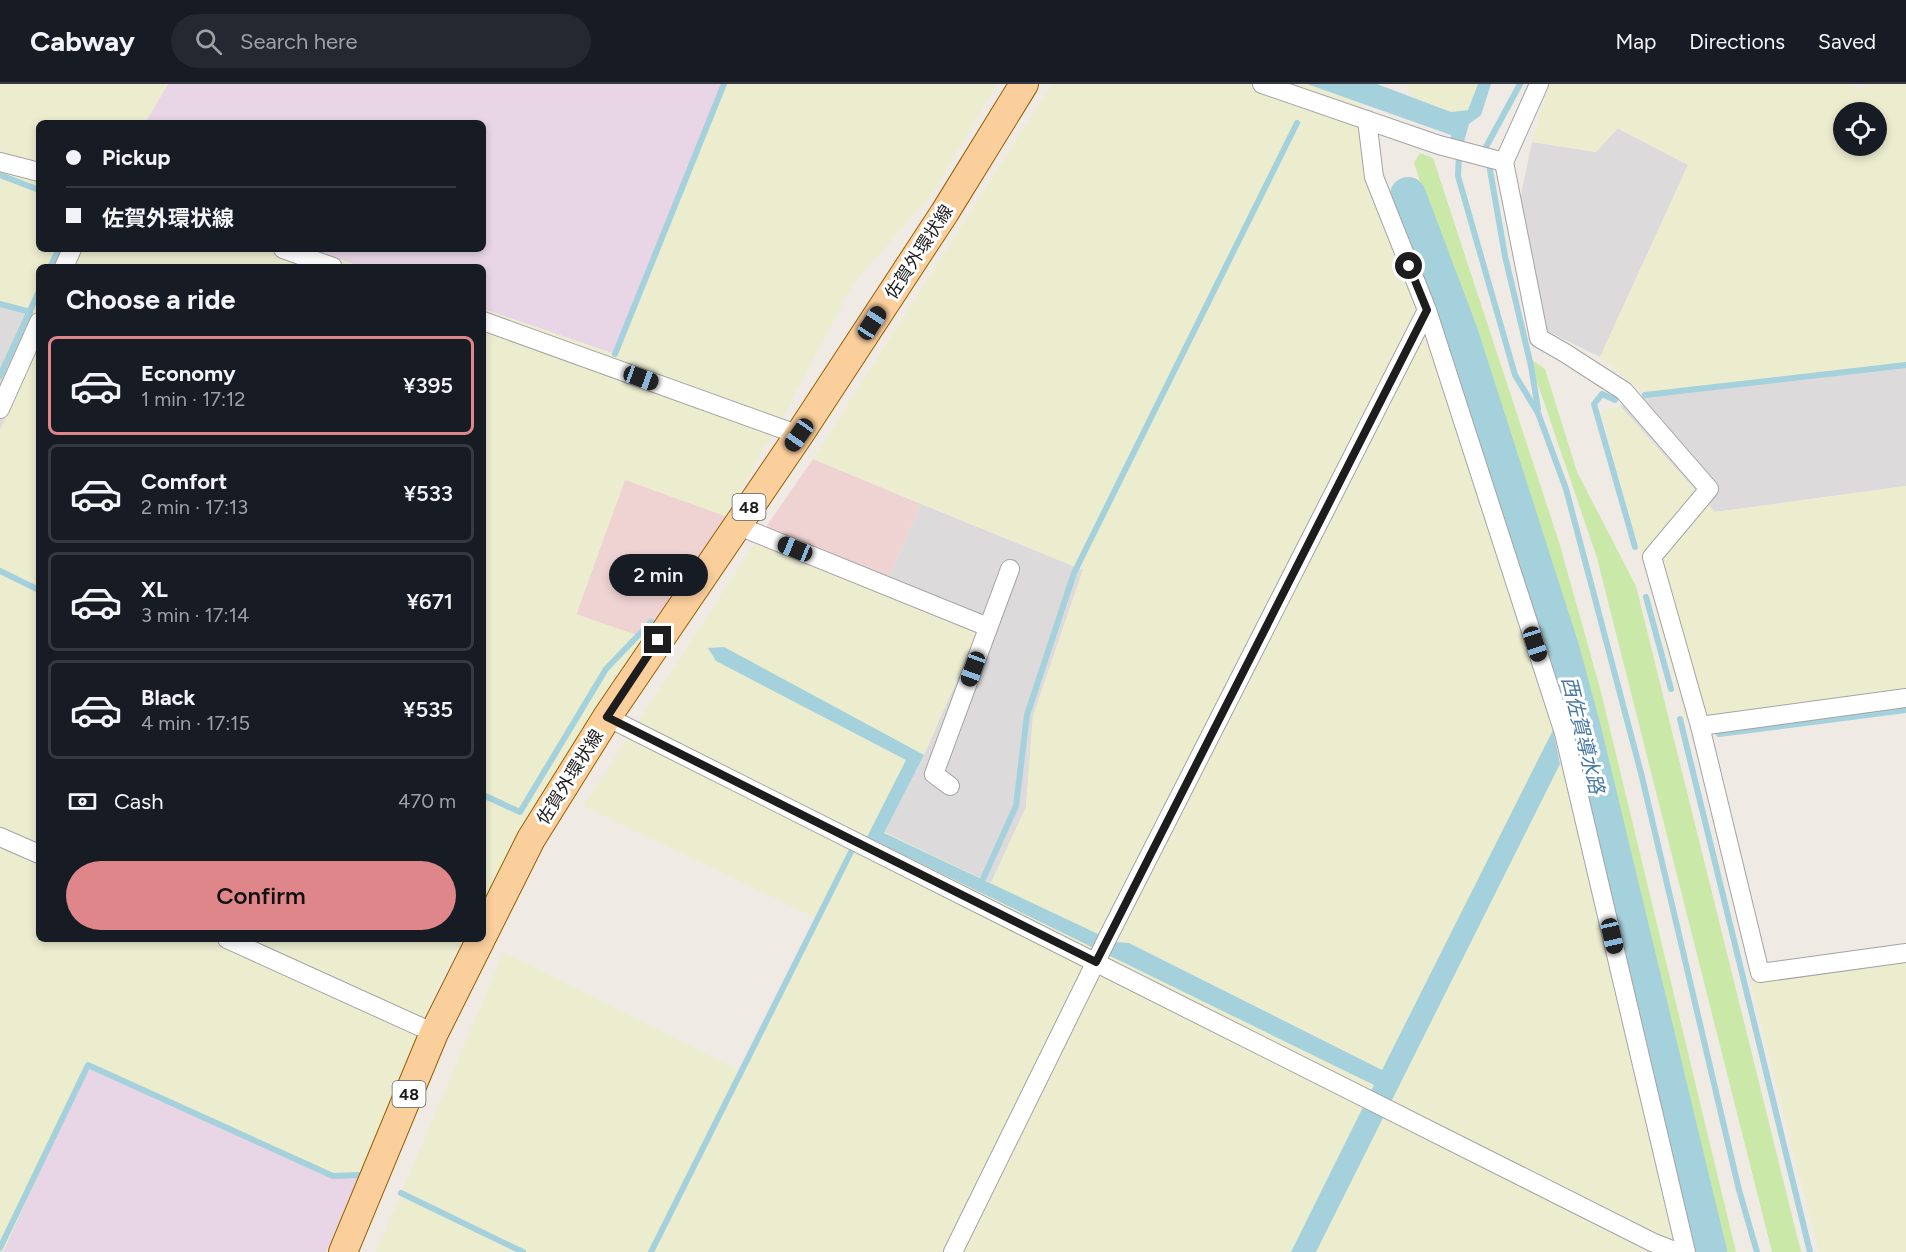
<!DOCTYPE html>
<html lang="en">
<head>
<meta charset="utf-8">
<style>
  :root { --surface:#171b24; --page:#242831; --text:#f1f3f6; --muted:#9ea1a6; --line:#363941; --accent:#df868a }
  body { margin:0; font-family:Figtree,"Noto Sans JP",sans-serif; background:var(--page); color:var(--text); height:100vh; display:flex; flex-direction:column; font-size:22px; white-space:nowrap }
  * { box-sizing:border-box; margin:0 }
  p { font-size:20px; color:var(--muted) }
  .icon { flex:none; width:33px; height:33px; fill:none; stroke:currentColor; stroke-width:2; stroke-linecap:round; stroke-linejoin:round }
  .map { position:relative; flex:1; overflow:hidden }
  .panel { position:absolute; left:36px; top:180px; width:450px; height:678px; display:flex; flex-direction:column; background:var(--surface); border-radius:9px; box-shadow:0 3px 9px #0003 }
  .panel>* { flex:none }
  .banner { position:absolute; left:36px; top:36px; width:450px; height:132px; border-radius:9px; box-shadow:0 3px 9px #0003; display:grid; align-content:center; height:132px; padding:0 30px; background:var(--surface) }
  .controls { position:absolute; left:1833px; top:18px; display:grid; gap:12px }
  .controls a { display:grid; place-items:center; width:54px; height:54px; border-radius:50%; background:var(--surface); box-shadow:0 3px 9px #0003; font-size:30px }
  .end { position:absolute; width:27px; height:27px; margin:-14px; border:8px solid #1d1d1d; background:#fff; box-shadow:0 0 0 3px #fff }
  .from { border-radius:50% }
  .bubble { position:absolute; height:42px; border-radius:21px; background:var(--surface); box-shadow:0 3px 9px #0003; font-size:20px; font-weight:600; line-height:42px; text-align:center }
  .car { position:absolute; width:18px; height:36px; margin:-18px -9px; border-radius:8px; box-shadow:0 0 4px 2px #0007; background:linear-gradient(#222 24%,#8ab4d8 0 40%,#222 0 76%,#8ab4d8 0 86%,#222 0) }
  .banner b { display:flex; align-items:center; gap:21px; height:57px; font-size:22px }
  .banner b+b { border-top:2px solid var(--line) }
  .banner i { width:15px; height:15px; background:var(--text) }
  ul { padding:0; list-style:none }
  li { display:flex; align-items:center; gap:18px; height:99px; margin:0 12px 9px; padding:0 18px; border:3px solid var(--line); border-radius:9px }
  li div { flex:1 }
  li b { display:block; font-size:22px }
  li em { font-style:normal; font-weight:600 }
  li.selected { border-color:var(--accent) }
  li>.icon { width:54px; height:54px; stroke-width:1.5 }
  h2 { padding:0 30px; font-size:27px; line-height:72px }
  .pay { display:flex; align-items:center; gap:15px; height:66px; padding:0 30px; font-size:22px }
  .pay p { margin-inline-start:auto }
  .cta { display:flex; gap:12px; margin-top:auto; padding:12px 30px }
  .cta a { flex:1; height:69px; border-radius:36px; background:var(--accent); color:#111; font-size:24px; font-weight:600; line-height:69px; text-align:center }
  header { display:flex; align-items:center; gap:36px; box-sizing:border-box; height:84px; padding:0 30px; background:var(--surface); border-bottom:2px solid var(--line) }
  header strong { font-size:28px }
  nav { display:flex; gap:33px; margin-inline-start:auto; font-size:21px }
  .search { width:420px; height:54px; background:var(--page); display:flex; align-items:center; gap:15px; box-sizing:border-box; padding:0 21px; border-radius:33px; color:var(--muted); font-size:22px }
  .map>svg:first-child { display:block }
  .residential { fill:#dcdada }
  .commercial { fill:#efd3d2 }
  .industrial { fill:#e8d5e5 }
  .farmland { fill:#ecedcf; fill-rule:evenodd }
  .grass { fill:#cae9a9 }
  .water { fill:#a4d1dc }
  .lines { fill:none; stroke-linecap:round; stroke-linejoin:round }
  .stream { stroke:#a4d1dc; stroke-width:6 }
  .river { stroke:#a4d1dc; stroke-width:36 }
  .minor-casing { stroke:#a4a4a4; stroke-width:20 }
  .primary-casing { stroke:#966001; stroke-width:30 }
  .minor { stroke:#fff; stroke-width:18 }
  .primary { stroke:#fbcf9c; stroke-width:28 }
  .route { stroke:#1d1d1d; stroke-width:8 }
  .labels { text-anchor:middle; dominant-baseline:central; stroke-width:6; stroke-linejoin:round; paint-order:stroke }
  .shield { fill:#fff; stroke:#616161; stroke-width:1.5 }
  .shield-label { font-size:16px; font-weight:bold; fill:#1d1d1d }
  .street-label { font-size:18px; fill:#1d1d1d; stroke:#fff }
  .water-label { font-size:20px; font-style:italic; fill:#4879a4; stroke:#fff }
</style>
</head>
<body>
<header>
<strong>Cabway</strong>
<div class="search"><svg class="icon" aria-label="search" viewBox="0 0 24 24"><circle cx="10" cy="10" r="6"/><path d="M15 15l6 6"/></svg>Search here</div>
<nav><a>Map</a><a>Directions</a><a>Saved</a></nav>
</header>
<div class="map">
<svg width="1906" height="1168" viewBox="0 0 1906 1168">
  <rect width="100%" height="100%" fill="#efeae3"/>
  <g class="residential">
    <polygon points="1617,44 1688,81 1600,273 1543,245 1518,125 1532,58 1596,68"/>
    <polygon points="0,220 39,231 39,262 0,346"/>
    <polygon points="1906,281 1906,402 1715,428 1620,322 1645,311"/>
    <polygon points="921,420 1083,486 1033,632 1026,723 991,799 884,749 924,671 978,547 882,508"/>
  </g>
  <g class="commercial">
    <polygon points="813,375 921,420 882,508 755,459"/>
    <polygon points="625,395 725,432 648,555 576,531"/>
  </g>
  <g class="industrial">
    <polygon points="168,0 724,0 615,270 483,225 483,183 362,183 309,165 483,165 483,39 145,39"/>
    <polygon points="88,981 333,1092 359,1091 326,1168 3,1168"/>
  </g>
  <g class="farmland">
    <polygon points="0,0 168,0 145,39 39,39 39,165 309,165 362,183 39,183 39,231 0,220"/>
    <polygon points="724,0 997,0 932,110 853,200 784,331 725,432 625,396 576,530 648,555 522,745 483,818 483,225 615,270"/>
    <polygon points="1052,0 1307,0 1361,19 1567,637 1699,1168 376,1168 504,868 742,988 818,835 583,722 755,459 979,546 924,671 884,748 991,799 1026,723 1033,632 1083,486 813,375"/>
    <polygon points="1406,0 1478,0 1468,26 1450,28 1411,13"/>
    <path d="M1549,0H1851L1863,6L1866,0H1906V281L1645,311L1600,273L1688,81L1618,44L1596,68L1532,58ZM1844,28H1876V62H1844Z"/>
    <polygon points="39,262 39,855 463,855 437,903 359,1091 333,1092 88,981 3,1168 0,1168 0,346"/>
    <polygon points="1620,322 1715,428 1906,402 1906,605 1686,638 1601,328"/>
    <polygon points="1906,877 1906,1168 1819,1168 1750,896"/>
  </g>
  <g class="grass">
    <polygon points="1420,69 1433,74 1559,458 1601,608 1736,1168 1719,1168 1587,591 1414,79"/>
    <polygon points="1529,274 1545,285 1577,388 1636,502 1801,1168 1772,1168 1597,474"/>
  </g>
  <g class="water">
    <polygon points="1307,0 1377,0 1451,28 1468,26 1478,0 1491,0 1481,31 1469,40 1463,61 1450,58 1451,51"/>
    <polygon points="724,563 924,671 884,749 1115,858 1129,859 1382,986 1553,646 1560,680 1316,1168 1291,1168 1374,1001 867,753 906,676 716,577 708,564"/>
  </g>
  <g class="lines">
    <g class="stream">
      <polyline points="1520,0 1486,63 1505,172 1531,282 1538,325"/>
      <polyline points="1459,69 1458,92 1515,291 1538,329 1566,405 1641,689 1739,1106 1757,1168"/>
      <polyline points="0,91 39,106"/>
      <polyline points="50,183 59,165"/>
      <polyline points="0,220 30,228"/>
      <polyline points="615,270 724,0"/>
      <polyline points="0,292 39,207"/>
      <polyline points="1645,311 1906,281"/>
      <polyline points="1615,316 1602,310 1594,320 1635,463"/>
      <polyline points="0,487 39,506"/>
      <polyline points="1646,513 1671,605"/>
      <polyline points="1680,635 1810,1168"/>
      <polyline points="1719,650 1906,626"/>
      <polyline points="483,711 520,728 606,585 651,538"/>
      <polyline points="983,795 1016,722 1027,631 1074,489 1297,39"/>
      <polyline points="401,1109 523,1168"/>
      <polyline points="0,1164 88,981 333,1092 359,1091"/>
      <polyline points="651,1168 853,764"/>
    </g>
    <polyline class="river" points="1408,111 1460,249 1562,567 1584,649 1709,1168"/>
    <g class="minor-casing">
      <g id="minor">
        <polyline points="1262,0 1439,61 1504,78"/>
        <polyline points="1539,0 1504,78 1539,254 1565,269 1624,307 1709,405 1652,473 1700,642 1760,889 1906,869"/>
        <polyline points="1367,36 1374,93 1427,226 1564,649 1686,1168"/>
        <polyline points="0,78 39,88"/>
        <polyline points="283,165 333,183"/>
        <polyline points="64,183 72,165"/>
        <polyline points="483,237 799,351"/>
        <polyline points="0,325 39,238"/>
        <polyline points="736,441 988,543"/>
        <polyline points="607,633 1652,1158 1677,1168"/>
        <polyline points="1700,642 1906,614"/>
        <polyline points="950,702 934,690 1010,485"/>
        <polyline points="0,753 39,770"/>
        <polyline points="227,855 434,949"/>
        <polyline points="953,1168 1110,849 1427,226"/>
      </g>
    </g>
    <g class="primary-casing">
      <g id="primary">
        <polyline points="483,851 531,755 607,633 799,351 945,128 1024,0"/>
        <polyline points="343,1168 434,949 481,855"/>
      </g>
    </g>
    <use href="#minor" class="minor"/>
    <use href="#primary" class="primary"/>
  </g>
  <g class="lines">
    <polyline class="route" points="658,556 607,633 1096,878 1427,226 1409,182"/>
  </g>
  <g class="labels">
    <g class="shield">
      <rect x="732.5" y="410" width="33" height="26" rx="4.5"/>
      <rect x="392.5" y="997" width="33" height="26" rx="4.5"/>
    </g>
    <g class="shield-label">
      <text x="749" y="423">48</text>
      <text x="409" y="1010">48</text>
    </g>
    <g class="street-label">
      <text transform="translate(919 168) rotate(-57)">佐賀外環状線</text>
      <text transform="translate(570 693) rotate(-58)">佐賀外環状線</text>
    </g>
    <g class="water-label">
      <text transform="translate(1583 651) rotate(76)">西佐賀導水路</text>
    </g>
  </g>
</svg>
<div class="controls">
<a><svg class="icon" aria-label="locate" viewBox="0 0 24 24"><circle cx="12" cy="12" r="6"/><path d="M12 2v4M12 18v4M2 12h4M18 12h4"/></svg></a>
</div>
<i class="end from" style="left:1409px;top:182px"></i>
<i class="end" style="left:658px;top:556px"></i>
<div class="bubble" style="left:609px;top:470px;width:99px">2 min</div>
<i class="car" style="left:872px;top:239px;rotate:33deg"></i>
<i class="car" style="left:641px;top:294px;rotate:110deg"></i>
<i class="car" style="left:799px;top:351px;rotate:215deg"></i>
<i class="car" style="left:795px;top:465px;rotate:292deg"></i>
<i class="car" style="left:1535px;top:560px;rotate:162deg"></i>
<i class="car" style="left:973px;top:585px;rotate:200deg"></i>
<i class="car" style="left:1612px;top:852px;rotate:167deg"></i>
<div class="banner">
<b><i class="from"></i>Pickup</b>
<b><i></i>佐賀外環状線</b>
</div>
<section class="panel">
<h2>Choose a ride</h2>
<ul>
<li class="selected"><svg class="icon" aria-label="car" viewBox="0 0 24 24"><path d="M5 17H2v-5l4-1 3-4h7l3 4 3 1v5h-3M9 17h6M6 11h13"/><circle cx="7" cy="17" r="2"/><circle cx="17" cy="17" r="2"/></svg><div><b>Economy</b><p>1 min · 17:12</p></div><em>¥395</em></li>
<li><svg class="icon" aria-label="car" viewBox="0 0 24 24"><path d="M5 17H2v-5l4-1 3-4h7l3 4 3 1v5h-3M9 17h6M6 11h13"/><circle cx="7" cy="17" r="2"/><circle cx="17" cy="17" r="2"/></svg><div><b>Comfort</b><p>2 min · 17:13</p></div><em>¥533</em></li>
<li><svg class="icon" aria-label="car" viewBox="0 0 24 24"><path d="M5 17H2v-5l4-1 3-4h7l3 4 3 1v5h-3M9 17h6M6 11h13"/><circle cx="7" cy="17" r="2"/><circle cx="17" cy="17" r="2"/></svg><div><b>XL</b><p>3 min · 17:14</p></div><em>¥671</em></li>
<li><svg class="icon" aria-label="car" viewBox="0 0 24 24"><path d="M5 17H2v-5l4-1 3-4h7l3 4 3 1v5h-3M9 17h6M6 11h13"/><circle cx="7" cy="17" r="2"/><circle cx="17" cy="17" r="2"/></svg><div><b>Black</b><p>4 min · 17:15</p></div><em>¥535</em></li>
</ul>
<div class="pay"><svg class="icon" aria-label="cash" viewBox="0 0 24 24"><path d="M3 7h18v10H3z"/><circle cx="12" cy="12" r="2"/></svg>Cash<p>470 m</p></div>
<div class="cta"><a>Confirm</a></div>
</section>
</div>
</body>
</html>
